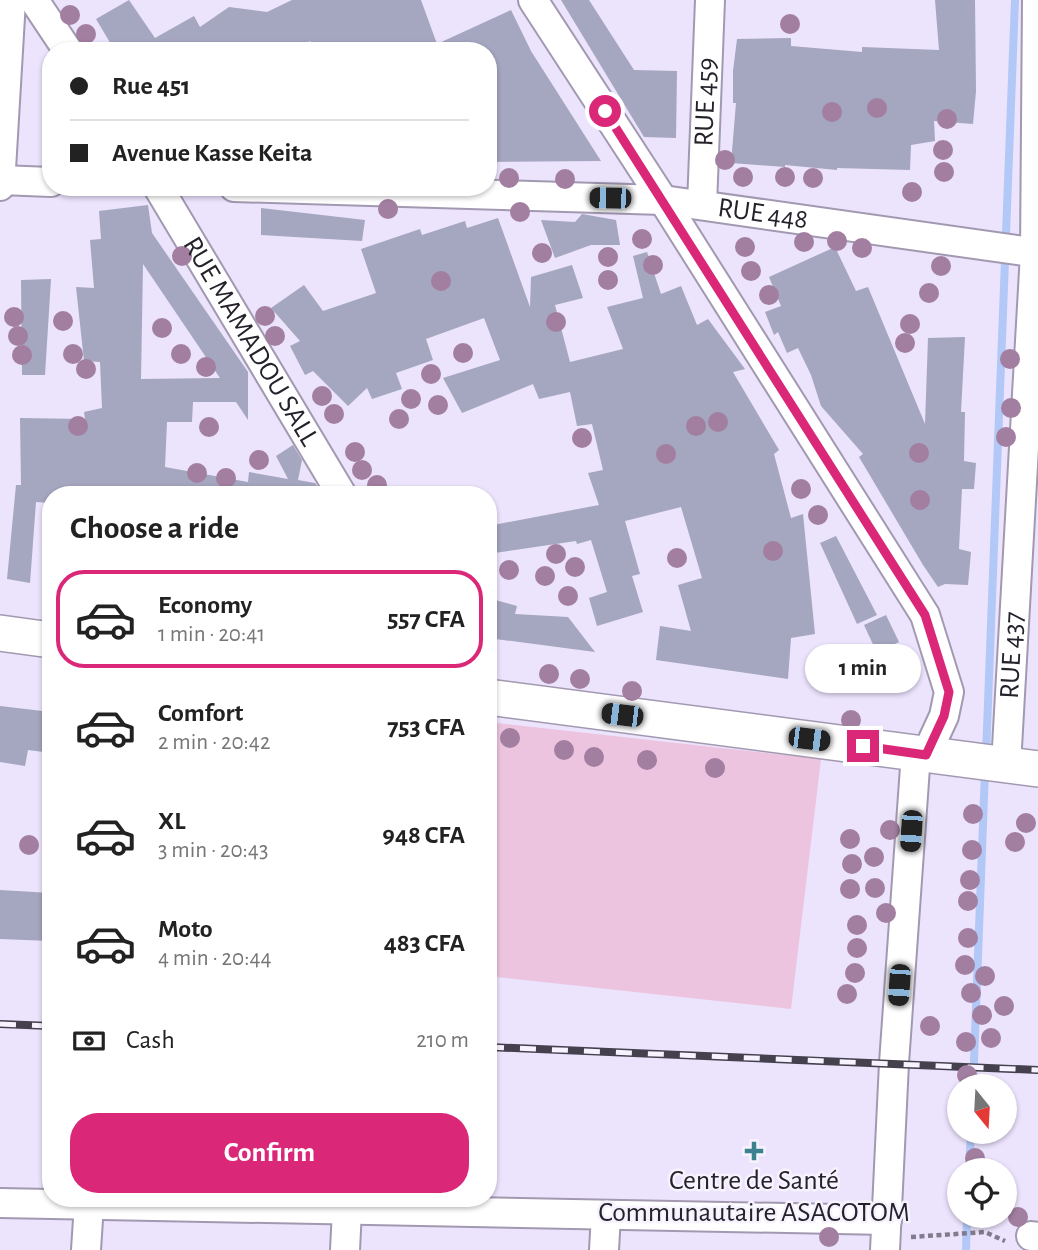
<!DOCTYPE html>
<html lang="en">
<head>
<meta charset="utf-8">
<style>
  :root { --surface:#fff; --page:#f2f2f2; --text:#222; --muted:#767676; --line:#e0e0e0; --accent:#db2777 }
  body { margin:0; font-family:"Alegreya Sans",sans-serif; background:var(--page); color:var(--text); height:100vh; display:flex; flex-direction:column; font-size:26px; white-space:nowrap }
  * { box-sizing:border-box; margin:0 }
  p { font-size:23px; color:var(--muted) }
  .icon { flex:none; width:38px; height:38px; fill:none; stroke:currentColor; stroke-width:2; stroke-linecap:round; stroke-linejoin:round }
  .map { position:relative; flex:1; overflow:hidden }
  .sheet { position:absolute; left:42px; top:486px; width:455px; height:721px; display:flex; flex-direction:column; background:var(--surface); border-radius:28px; box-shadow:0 2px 5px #0004 }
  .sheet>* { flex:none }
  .guide { position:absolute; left:42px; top:42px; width:455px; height:154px; border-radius:28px; box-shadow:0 2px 5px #0004; display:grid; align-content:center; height:154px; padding:0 28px; background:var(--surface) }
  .needle { width:46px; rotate:162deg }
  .buttons { position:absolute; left:947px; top:1074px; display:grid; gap:14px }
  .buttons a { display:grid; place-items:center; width:70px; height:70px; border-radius:50%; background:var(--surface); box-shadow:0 2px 5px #0004; font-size:35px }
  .end { position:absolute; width:32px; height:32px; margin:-16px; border:9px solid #db2777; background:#fff; box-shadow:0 0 0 4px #fff }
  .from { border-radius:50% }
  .bubble { position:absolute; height:49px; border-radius:24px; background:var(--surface); box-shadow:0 2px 5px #0004; font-size:23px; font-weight:600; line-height:49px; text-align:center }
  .car { position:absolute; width:21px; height:42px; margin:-21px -10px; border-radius:9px; box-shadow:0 0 5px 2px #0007; background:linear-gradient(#222 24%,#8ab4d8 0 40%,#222 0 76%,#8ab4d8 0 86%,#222 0) }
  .guide b { display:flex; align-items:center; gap:24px; height:66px; font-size:26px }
  .guide b+b { border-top:2px solid var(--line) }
  .guide i { width:18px; height:18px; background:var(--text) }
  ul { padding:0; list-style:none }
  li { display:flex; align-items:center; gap:21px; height:98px; margin:0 14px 10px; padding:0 14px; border:4px solid transparent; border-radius:28px }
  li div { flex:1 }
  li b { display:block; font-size:26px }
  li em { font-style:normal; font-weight:600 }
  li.on { border-color:var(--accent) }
  li>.icon { width:63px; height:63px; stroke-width:1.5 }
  h2 { padding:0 28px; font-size:32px; line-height:84px }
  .pay { display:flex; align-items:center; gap:18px; height:77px; padding:0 28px; font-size:26px }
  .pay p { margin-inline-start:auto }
  .primary-button { display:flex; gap:14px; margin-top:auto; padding:14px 28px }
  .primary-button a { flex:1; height:80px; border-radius:28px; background:var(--accent); color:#fff; font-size:28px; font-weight:600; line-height:80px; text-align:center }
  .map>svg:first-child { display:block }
  .green { fill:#edc4df }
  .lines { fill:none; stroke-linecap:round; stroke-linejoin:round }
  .stream { stroke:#b2c8f7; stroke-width:8 }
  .building { fill:#a5a6bf; fill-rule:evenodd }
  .minor-casing { stroke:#a299b1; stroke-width:32 }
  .major-casing { stroke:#a299b1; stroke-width:38 }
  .path { stroke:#817b8d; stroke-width:4.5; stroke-dasharray:5 3.5; stroke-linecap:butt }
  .minor { stroke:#fff; stroke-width:28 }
  .major { stroke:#fff; stroke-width:35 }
  .rail-casing { stroke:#45404d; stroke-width:8 }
  .rail { stroke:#f7f3fe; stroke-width:5; stroke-dasharray:16; stroke-linecap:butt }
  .tree { fill:#a27ea1 }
  .route { stroke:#db2777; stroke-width:9 }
  .poi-dot { fill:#3c828e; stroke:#f7f3fe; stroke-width:2.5 }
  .labels { text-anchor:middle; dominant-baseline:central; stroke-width:5; stroke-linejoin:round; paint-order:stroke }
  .street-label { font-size:28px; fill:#26222c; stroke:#f7f3fe }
  .poi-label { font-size:28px; fill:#26222c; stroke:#f7f3fe }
</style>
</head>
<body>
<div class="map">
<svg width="1038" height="1250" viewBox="0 0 1038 1250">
  <rect width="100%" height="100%" fill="#ece3fd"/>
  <polygon class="green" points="488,722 821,759 791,1009 488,976"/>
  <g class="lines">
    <g class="stream">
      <polyline points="986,755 1015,0"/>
      <polyline points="973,1087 985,771"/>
      <polyline points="969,1171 971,1132"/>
      <polyline points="966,1250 967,1216"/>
    </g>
  </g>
  <g class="building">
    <polygon points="129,0 155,38 194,16 200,27 229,7 267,12 292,0 421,0 437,44 511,10 531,51 601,161 488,162 488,51 316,51 310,41 293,51 115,51 96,19"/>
    <polygon points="561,0 589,0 634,70 677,71 676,138 644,137"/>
    <polygon points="935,0 975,0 976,91 973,124 934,121 935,141 911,145 910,170 837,168 837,170 785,165 785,167 731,163 736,103 733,103 733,71 737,39 791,38 791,46 862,52 862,47 939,50"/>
    <path d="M148,205L152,233L248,372V420L236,402H193L192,422H167L165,467L248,482L249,472L288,479L276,456L293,445L302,460L298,480L315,483L319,488L318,495H51V503L36,502L30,583L7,579L16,485H21L20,418L85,419L84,412L102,408L100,362L84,361L76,287L94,288L90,240L101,239L99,211ZM143,264L220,378L141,379Z"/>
    <polygon points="261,208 365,220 362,241 261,235"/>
    <polygon points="582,214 616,220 620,245 591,245 555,258 541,220 575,222"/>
    <polygon points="498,218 530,307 531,277 572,265 583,298 555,305 570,362 623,349 607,307 643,298 633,256 647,252 661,294 681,286 697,325 708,319 745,369 733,372 779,450 774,454 791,518 803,514 815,634 791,638 788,679 656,660 660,626 691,631 678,585 702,578 681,507 625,521 640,574 632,576 643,612 597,626 589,598 607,592 591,540 577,544 576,541 488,554 488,526 599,505 588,473 603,470 592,424 577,426 570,392 539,399 533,384 462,413 443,378 500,360 484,318 426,339 433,360 396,373 402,389 372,399 367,388 348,406 313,371 305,375 290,346 300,341 271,308 304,285 323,311 376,293 361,249 420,229 422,235 465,221 467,228"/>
    <polygon points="835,247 856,291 868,287 925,424 928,338 965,337 961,412 965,412 964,461 976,463 974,489 962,489 959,549 971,552 968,585 945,584 938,587 923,565 859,457 863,454 821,406 811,375 798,348 787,353 778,332 774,335 765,312 781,306 769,277"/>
    <polygon points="51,279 45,375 22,375 21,280"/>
    <polygon points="836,536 877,615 857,624 820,543"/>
    <polygon points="488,598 517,606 515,614 568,617 595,652 488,638"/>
    <polygon points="886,615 899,642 877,653 864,625"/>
    <polygon points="0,706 51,712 51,753 28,750 25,766 0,762"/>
    <polygon points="0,890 51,893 51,941 0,939"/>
  </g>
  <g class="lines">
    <g class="minor-casing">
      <g id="minor">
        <polyline points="34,0 68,51"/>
        <polyline points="533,0 663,200 925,615 949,692 944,716 926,755"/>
        <polyline points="0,180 51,182"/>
        <polyline points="0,186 11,0"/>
        <path id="s1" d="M158,187L342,495"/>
        <path id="s2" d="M234,187L663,200L1038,253"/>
        <path id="s3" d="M702,205L710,0"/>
        <path id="s4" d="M1006,765L1035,253L1037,0"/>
        <polyline points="0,1203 887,1220"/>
        <polyline points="1031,1236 1038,1237"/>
        <polyline points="86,1250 89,1204"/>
        <polyline points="345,1250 347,1210"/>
        <polyline points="604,1250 606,1215"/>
        <polyline points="885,1250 894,1063 916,753"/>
      </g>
    </g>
    <g class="major-casing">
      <g id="major">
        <polyline points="0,633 51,640"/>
        <polyline points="488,697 1038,769"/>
      </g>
    </g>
    <polyline class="path" points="911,1237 985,1232 1005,1241"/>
    <use href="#minor" class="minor"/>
    <use href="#major" class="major"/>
    <g class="rail-casing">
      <g id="rail">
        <polyline points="0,1024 51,1026"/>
        <polyline points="488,1047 1038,1070"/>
      </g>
    </g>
    <use href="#rail" class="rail"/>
  </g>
  <g class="tree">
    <circle cx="70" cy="15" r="10"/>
    <circle cx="790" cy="24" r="10"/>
    <circle cx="86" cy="34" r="10"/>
    <circle cx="877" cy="108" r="10"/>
    <circle cx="832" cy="112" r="10"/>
    <circle cx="947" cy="119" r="10"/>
    <circle cx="943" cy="150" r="10"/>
    <circle cx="725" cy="160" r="10"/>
    <circle cx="944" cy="172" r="10"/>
    <circle cx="743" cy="177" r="10"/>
    <circle cx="785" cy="177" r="10"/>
    <circle cx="509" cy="178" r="10"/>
    <circle cx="813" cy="178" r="10"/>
    <circle cx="565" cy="179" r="10"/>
    <circle cx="912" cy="192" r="10"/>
    <circle cx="388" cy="209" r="10"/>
    <circle cx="520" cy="212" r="10"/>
    <circle cx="642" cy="239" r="10"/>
    <circle cx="837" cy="241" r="10"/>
    <circle cx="804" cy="242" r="10"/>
    <circle cx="745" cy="247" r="10"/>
    <circle cx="862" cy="248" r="10"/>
    <circle cx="542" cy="253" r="10"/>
    <circle cx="182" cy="256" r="10"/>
    <circle cx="608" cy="257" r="10"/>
    <circle cx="653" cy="265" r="10"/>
    <circle cx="941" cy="266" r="10"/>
    <circle cx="751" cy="271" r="10"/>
    <circle cx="608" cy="280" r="10"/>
    <circle cx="441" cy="281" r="10"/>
    <circle cx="929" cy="293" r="10"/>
    <circle cx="769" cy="295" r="10"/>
    <circle cx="265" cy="316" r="10"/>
    <circle cx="14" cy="317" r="10"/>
    <circle cx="63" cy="321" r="10"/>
    <circle cx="556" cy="322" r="10"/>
    <circle cx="910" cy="324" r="10"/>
    <circle cx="162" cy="328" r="10"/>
    <circle cx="18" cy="336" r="10"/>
    <circle cx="275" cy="336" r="10"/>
    <circle cx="905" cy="343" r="10"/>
    <circle cx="463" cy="353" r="10"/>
    <circle cx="73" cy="354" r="10"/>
    <circle cx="181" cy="354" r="10"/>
    <circle cx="22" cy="355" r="10"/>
    <circle cx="1010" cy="359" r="10"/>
    <circle cx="206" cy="367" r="10"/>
    <circle cx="86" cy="369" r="10"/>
    <circle cx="431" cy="374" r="10"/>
    <circle cx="322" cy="396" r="10"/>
    <circle cx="411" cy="399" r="10"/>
    <circle cx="438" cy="405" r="10"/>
    <circle cx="1011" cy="408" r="10"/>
    <circle cx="334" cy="414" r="10"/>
    <circle cx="399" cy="419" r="10"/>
    <circle cx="718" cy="422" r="10"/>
    <circle cx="78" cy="426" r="10"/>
    <circle cx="696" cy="426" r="10"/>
    <circle cx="209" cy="427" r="10"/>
    <circle cx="1006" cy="437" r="10"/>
    <circle cx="582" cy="438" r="10"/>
    <circle cx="355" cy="452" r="10"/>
    <circle cx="919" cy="453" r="10"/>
    <circle cx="666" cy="454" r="10"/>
    <circle cx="259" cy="460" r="10"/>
    <circle cx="362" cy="470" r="10"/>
    <circle cx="197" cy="473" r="10"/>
    <circle cx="226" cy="478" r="10"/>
    <circle cx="377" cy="485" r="10"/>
    <circle cx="801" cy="489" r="10"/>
    <circle cx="920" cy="500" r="10"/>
    <circle cx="818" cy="515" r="10"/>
    <circle cx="773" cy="551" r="10"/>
    <circle cx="556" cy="554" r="10"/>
    <circle cx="677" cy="558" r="10"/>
    <circle cx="575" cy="567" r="10"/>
    <circle cx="509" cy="570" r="10"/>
    <circle cx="545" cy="576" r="10"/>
    <circle cx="568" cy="596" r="10"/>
    <circle cx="549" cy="674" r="10"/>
    <circle cx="580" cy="679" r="10"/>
    <circle cx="632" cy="691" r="10"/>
    <circle cx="851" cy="720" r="10"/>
    <circle cx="510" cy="738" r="10"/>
    <circle cx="564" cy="750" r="10"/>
    <circle cx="594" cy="757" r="10"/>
    <circle cx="647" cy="760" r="10"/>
    <circle cx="715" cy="768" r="10"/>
    <circle cx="973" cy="814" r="10"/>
    <circle cx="1026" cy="823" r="10"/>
    <circle cx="890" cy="830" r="10"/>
    <circle cx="850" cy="839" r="10"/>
    <circle cx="1015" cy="842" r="10"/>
    <circle cx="29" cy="845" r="10"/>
    <circle cx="972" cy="850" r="10"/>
    <circle cx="874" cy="857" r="10"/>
    <circle cx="852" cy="864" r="10"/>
    <circle cx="970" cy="880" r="10"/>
    <circle cx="875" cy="888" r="10"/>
    <circle cx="850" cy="889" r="10"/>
    <circle cx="968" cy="901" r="10"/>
    <circle cx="886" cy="913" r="10"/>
    <circle cx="857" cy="925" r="10"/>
    <circle cx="968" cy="938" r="10"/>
    <circle cx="857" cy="948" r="10"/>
    <circle cx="965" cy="965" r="10"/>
    <circle cx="855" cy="973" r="10"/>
    <circle cx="985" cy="976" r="10"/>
    <circle cx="971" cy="993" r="10"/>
    <circle cx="847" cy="994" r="10"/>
    <circle cx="1004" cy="1006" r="10"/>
    <circle cx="982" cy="1015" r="10"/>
    <circle cx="930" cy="1026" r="10"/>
    <circle cx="991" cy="1038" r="10"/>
    <circle cx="966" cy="1042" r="10"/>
    <circle cx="967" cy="1075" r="10"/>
    <circle cx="975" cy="1158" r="10"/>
    <circle cx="1018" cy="1217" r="10"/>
    <circle cx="829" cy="1237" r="10"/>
  </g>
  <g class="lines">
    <polyline class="route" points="605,111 925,615 949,692 944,716 926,755 863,746"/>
  </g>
  <path class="poi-dot" d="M750.5 1140.5h7v7h7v7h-7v7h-7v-7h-7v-7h7z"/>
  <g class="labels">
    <g class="street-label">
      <text stroke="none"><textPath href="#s3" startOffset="103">RUE 459</textPath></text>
      <text stroke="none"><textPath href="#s2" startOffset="530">RUE 448</textPath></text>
      <text stroke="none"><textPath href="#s1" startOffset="180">RUE MAMADOU SALL</textPath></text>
      <text stroke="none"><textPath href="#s4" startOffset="110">RUE 437</textPath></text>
    </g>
    <g class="poi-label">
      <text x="754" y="1181">Centre de Santé<tspan x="754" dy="32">Communautaire ASACOTOM</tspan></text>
    </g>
  </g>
</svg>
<div class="buttons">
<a><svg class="needle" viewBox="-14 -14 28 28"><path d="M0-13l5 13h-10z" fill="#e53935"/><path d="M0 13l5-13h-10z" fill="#767676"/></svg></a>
<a><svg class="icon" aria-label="locate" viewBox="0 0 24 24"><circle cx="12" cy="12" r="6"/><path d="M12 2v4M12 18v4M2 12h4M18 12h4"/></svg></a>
</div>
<i class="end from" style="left:605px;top:111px"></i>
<i class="end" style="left:863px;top:746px"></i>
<div class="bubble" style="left:805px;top:644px;width:116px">1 min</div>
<i class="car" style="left:610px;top:198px;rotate:271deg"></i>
<i class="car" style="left:622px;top:715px;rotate:277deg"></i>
<i class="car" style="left:809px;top:739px;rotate:97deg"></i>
<i class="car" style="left:911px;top:831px;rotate:184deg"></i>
<i class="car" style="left:899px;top:985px;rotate:184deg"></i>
<div class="guide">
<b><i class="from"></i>Rue 451</b>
<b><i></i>Avenue Kasse Keita</b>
</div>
<section class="sheet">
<h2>Choose a ride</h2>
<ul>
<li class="on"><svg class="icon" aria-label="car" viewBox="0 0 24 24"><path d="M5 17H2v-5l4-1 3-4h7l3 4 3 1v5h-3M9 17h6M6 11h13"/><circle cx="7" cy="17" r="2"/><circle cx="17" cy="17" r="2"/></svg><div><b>Economy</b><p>1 min · 20:41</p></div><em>557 CFA</em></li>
<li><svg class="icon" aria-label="car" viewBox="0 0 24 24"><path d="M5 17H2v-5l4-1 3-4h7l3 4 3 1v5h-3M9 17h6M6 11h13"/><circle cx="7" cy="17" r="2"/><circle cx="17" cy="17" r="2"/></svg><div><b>Comfort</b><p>2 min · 20:42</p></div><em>753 CFA</em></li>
<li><svg class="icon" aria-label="car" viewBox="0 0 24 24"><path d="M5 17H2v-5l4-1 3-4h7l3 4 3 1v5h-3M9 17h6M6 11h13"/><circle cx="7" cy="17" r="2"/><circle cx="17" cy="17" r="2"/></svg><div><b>XL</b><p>3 min · 20:43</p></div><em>948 CFA</em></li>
<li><svg class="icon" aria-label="car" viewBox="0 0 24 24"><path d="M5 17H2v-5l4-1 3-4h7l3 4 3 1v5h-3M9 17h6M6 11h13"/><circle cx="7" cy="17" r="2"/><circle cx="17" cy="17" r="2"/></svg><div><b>Moto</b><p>4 min · 20:44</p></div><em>483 CFA</em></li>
</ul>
<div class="pay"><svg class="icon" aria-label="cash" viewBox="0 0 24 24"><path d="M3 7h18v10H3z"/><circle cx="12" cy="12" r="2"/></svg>Cash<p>210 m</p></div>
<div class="primary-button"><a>Confirm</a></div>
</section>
</div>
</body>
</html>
